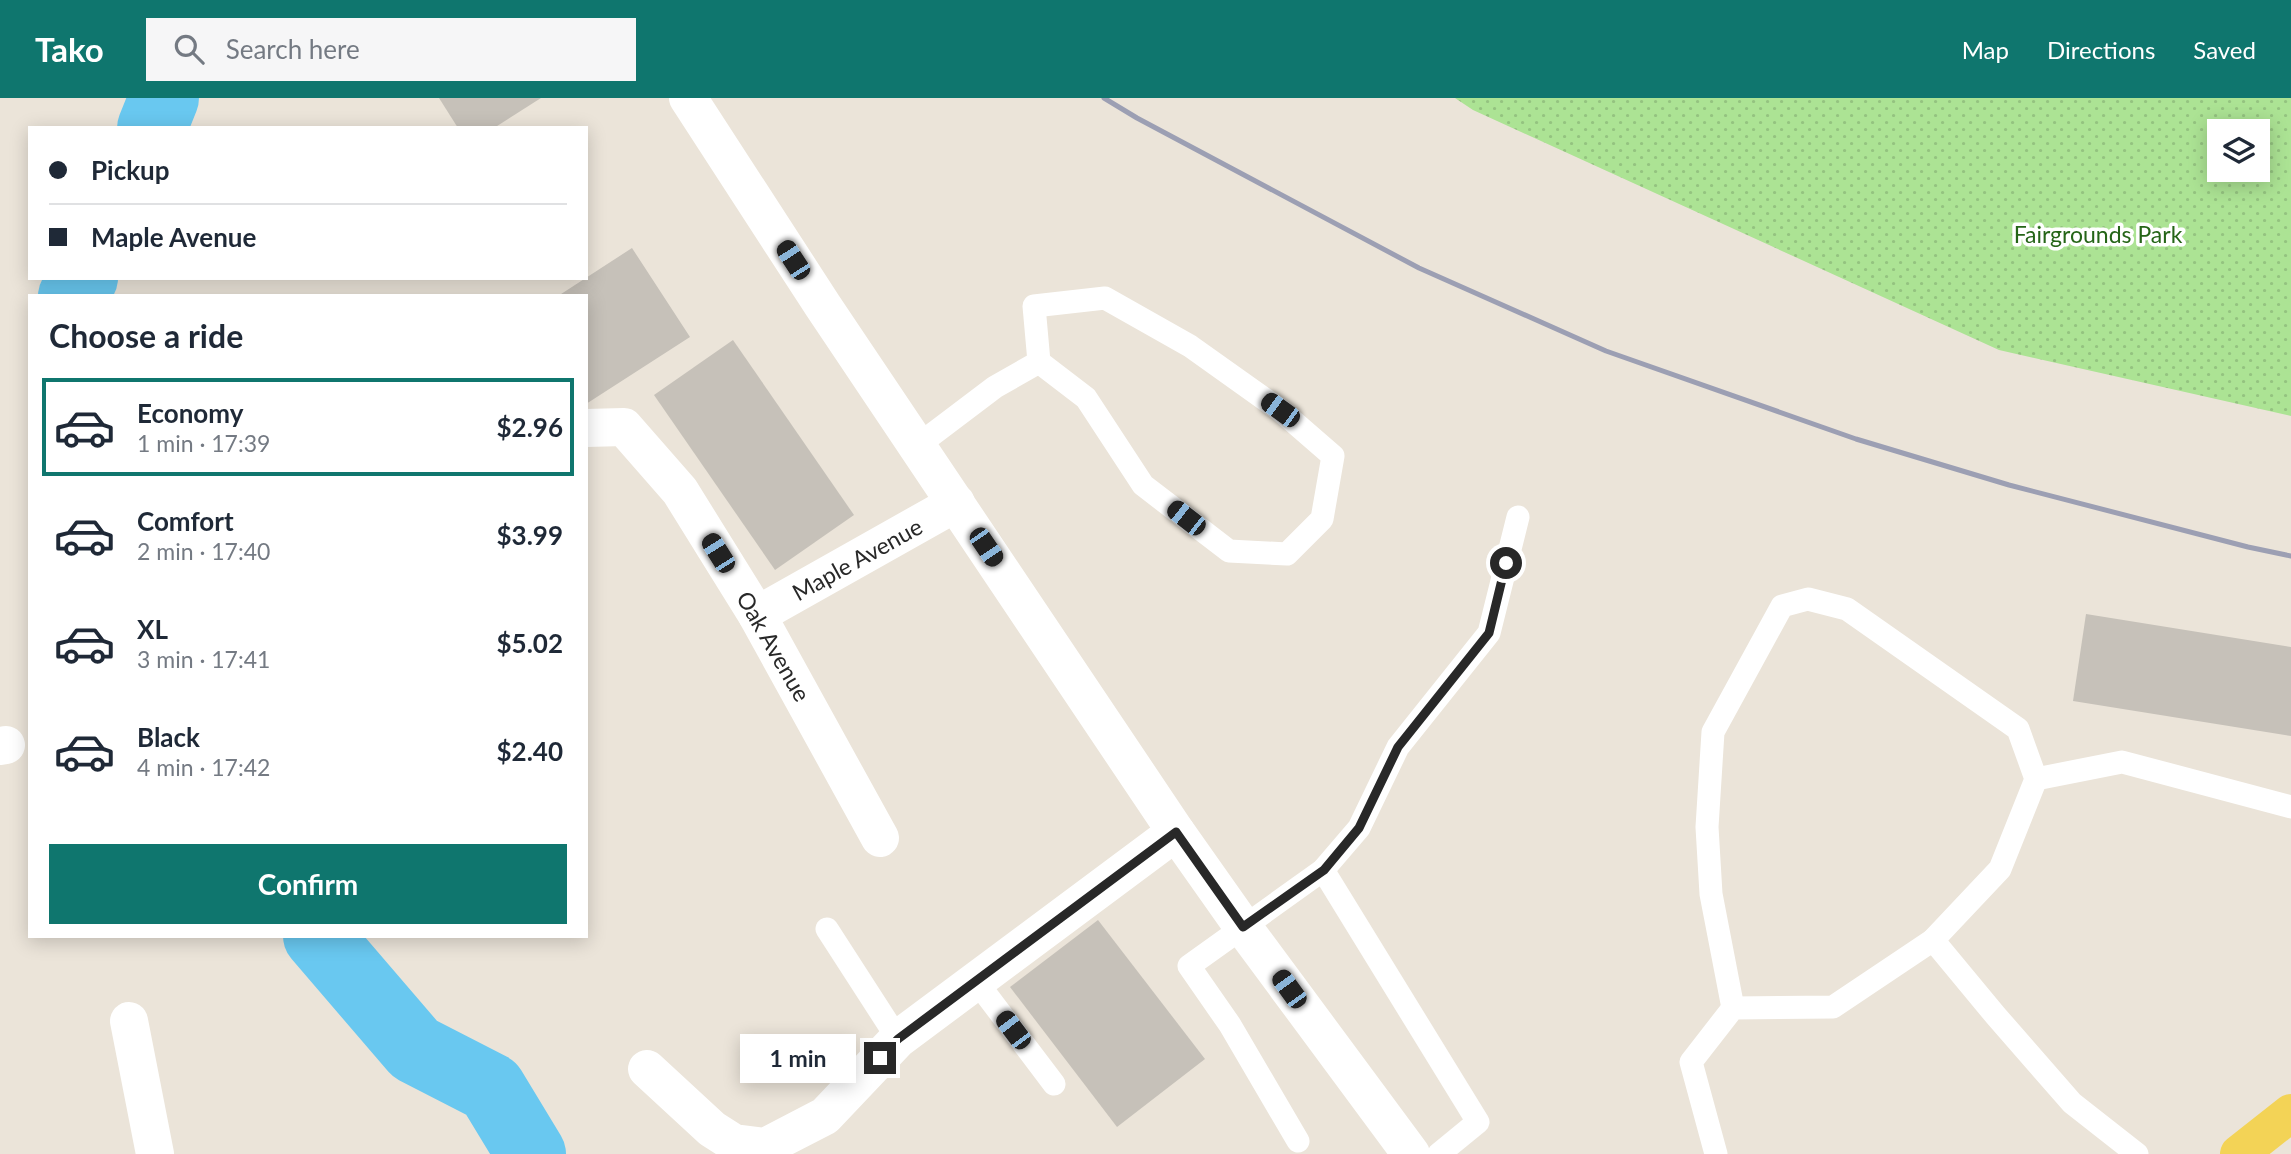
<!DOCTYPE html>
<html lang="en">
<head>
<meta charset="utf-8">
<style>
  :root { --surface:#fff; --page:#f6f6f7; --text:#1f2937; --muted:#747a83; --line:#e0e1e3; --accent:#0f766e }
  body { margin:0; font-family:Lato,sans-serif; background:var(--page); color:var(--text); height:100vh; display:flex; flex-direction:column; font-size:26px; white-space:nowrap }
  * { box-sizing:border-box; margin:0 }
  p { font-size:23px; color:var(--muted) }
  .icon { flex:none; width:38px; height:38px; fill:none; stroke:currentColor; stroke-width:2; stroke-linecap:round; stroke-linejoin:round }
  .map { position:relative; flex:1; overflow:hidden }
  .sheet { position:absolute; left:28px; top:196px; width:560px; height:644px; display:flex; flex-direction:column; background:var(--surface); border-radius:0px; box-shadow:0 4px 18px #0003 }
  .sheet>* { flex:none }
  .hud { position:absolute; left:28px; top:28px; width:560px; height:154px; border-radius:0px; box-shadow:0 4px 18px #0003; display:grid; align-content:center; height:154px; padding:0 21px; background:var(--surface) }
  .controls { position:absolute; left:2207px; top:21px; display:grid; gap:14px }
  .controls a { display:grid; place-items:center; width:63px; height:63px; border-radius:0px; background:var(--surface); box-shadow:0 4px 18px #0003; font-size:35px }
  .end { position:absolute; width:32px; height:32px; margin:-16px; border:9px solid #282828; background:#fff; box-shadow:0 0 0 4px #fff }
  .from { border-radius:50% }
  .bubble { position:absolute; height:49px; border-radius:0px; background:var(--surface); box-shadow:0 4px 18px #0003; font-size:23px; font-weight:700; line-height:49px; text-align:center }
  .car { position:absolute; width:21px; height:42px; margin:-21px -10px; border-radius:9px; box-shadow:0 0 5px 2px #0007; background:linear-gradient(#222 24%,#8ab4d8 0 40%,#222 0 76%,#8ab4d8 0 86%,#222 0) }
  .hud b { display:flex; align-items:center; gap:24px; height:66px; font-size:26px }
  .hud b+b { border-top:2px solid var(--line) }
  .hud i { width:18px; height:18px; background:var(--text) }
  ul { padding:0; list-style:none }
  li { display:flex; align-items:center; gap:21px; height:98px; margin:0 14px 10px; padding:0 7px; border:4px solid transparent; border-radius:0px }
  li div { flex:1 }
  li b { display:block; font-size:26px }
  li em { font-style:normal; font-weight:700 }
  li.selected { border-color:var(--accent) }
  li>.icon { width:63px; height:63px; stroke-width:1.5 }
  h2 { padding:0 21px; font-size:32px; line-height:84px }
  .cta { display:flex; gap:14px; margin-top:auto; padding:14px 21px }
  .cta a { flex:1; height:80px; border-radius:0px; background:var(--accent); color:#fff; font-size:28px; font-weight:700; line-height:80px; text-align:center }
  header { display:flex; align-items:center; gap:42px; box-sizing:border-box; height:98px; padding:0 35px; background:var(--accent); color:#fff }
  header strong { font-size:33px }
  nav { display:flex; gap:38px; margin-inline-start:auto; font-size:24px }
  .search { width:490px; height:63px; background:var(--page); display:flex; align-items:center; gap:18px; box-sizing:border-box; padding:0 24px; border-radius:0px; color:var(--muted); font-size:26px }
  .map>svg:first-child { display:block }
  .park { fill:url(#park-dots); fill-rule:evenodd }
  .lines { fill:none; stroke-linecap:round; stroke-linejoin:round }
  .river { stroke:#69c8f0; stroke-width:70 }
  .building { fill:#c6c1b9 }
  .service { stroke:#fff; stroke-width:23 }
  .minor { stroke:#fff; stroke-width:38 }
  .primary { stroke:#f3d356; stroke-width:38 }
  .rail { stroke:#9c9fb3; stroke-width:5 }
  .route { stroke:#282828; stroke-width:9 }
  .labels { text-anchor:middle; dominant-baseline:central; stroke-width:7; stroke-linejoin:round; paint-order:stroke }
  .park-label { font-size:23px; fill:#256518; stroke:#fff }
  .street-label { font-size:23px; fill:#282828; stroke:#fff }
</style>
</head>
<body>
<header>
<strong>Tako</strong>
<div class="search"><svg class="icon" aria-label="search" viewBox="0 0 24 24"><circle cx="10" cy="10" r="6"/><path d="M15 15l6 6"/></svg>Search here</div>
<nav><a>Map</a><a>Directions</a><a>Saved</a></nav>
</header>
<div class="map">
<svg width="2291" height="1056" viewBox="0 0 2291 1056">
  <defs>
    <pattern id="park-dots" width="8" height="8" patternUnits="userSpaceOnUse" patternTransform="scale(1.75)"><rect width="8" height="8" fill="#ace394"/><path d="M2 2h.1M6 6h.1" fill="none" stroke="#94c380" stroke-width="1.8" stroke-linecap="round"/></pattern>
  </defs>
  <rect width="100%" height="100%" fill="#ebe4d9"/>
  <path class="park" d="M1455,0H2291V318L1999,252L1473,12ZM2219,33H2258V72H2219Z"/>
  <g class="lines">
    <g class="river">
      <polyline points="152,30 164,0"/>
      <polyline points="73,198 83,180"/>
      <polyline points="318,838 415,951 491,990 531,1056"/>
    </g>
  </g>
  <g class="building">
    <polygon points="439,0 541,0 494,30 458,30"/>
    <polygon points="632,150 690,239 586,306 586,198 558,198"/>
    <polygon points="733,242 854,417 775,472 654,297"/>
    <polygon points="2086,516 2291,549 2291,638 2073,603"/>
    <polygon points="1098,822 1205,961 1117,1029 1010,889"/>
  </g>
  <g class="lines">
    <g class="service">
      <polyline points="917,348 995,289 1039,264 1086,300 1143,387 1229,453 1287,456 1322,421 1333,358 1280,312 1190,248 1105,200 1034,208 1039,264"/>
      <polyline points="2036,681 2122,664 2291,709"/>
      <polyline points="1323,772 1478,1024 1439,1056"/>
      <polyline points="827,831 898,941"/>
      <polyline points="976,883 1054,986"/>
      <polyline points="1733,910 1711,796 1707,729 1713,634 1782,508 1808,501 1847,511 2018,631 2036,681 2000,771 1933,842"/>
      <polyline points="1298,1043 1230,927 1189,868 1323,772 1359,730 1398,649 1489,535 1518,419"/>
      <polyline points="1716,1056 1691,964 1733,910 1833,909 1933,842 1996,918 2072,1005 2137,1056"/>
    </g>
    <g class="minor">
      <polyline points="688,0 823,208 1176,734 1243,829 1411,1056"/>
      <polyline points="586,330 624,329 680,393 757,517 880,740"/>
      <polyline points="757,517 956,405"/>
      <polyline points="0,648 6,647"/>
      <polyline points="129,923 155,1056"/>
      <polyline points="647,971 712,1031 734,1045 765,1049 825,1018 898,941 1176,734"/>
    </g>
    <polyline class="primary" points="2239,1056 2291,1015"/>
    <polyline class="rail" points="1104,0 1137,20 1419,170 1606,253 1856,341 2009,387 2248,449 2291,458"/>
  </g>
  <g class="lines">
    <polyline class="route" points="880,960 898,941 1176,734 1243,829 1324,772 1359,730 1398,649 1489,535 1506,465"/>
  </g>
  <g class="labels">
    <g class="park-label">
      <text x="2098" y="136">Fairgrounds Park</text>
    </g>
    <g class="street-label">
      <text transform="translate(857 461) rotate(-29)">Maple Avenue</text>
      <text transform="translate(774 548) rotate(60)">Oak Avenue</text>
    </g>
  </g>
</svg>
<div class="controls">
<a><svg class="icon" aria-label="layers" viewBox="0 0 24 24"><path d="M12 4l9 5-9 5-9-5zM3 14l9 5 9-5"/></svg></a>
</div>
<i class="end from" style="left:1506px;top:465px"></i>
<i class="end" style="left:880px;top:960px"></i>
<div class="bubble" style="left:740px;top:936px;width:116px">1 min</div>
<i class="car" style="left:793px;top:162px;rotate:327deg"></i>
<i class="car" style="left:1280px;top:312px;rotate:306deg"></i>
<i class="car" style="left:1186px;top:420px;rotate:308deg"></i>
<i class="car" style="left:986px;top:449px;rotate:146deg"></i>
<i class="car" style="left:718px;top:455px;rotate:328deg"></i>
<i class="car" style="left:1289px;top:891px;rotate:324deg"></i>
<i class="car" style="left:1013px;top:932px;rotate:323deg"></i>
<div class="hud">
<b><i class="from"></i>Pickup</b>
<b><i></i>Maple Avenue</b>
</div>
<section class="sheet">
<h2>Choose a ride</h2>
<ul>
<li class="selected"><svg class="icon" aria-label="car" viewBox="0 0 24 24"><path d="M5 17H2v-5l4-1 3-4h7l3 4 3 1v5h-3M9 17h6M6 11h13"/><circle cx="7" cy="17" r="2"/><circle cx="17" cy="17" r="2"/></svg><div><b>Economy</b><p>1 min · 17:39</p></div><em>$2.96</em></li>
<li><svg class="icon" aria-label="car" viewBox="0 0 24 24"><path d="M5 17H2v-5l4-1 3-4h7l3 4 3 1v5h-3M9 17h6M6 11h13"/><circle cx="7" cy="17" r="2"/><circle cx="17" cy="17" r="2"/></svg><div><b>Comfort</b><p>2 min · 17:40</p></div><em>$3.99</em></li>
<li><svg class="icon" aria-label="car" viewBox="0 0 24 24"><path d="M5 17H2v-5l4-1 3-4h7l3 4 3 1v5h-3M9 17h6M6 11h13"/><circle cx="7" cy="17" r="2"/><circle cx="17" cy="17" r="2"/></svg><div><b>XL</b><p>3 min · 17:41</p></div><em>$5.02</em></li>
<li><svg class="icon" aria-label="car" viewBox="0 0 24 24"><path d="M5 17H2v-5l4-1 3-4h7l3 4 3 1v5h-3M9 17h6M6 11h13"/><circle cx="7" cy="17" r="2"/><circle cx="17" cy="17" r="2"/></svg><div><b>Black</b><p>4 min · 17:42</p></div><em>$2.40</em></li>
</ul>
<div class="cta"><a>Confirm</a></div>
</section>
</div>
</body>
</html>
